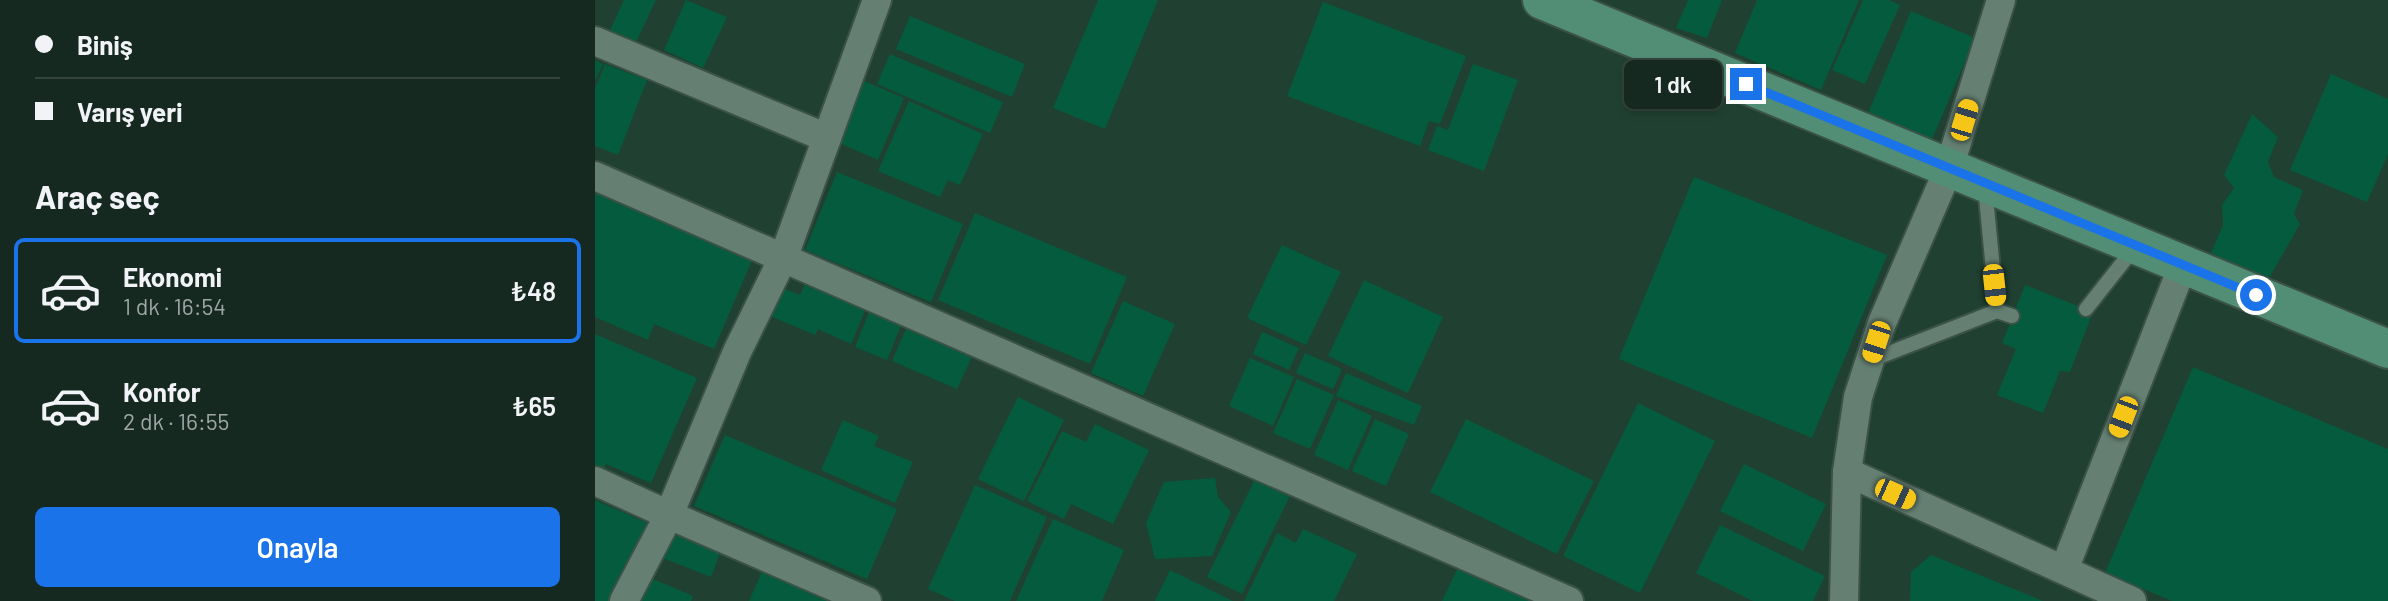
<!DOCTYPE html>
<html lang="tr">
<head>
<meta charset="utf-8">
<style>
  :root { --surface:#162920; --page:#1f3129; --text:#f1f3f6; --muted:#9ea6a5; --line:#35453e; --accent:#1a73e8 }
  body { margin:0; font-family:Barlow,sans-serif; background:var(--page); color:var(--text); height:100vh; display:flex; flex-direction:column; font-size:26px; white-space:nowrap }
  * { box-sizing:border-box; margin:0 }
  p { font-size:23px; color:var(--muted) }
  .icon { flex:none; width:38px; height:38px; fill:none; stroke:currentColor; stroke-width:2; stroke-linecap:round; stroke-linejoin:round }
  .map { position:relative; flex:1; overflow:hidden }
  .sheet { display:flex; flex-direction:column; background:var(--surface); width:595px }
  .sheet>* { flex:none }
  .guide { display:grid; align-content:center; height:154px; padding:0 35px; background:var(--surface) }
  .end { position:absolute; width:32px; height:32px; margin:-16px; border:9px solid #1a73e8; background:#fff; box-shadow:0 0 0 4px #fff }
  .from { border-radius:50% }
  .bubble { position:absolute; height:49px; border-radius:10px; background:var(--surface); box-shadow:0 4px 10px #0003,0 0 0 2px var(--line); font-size:23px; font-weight:600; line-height:49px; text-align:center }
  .car { position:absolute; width:21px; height:42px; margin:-21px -10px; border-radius:9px; box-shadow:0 0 5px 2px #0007; background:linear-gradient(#f5c518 24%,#345 0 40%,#f5c518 0 76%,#345 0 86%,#f5c518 0) }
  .guide b { display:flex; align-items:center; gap:24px; height:66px; font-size:26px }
  .guide b+b { border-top:2px solid var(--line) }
  .guide i { width:18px; height:18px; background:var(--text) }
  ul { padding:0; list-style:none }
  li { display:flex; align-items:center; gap:21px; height:105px; margin:0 14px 10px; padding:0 21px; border:4px solid transparent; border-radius:10px }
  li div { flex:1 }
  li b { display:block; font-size:26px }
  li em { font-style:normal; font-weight:600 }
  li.current { border-color:var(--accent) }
  li>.icon { width:63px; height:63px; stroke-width:1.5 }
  h2 { padding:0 35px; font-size:32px; line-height:84px }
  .primary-button { display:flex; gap:14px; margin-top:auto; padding:14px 35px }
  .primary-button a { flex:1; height:80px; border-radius:10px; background:var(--accent); color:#fff; font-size:28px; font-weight:600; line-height:80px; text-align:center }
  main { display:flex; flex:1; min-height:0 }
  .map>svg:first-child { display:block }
  .built { fill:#204132 }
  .building { fill:#045b3d }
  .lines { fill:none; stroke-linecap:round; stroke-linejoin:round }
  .service-casing { stroke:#3c5248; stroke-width:18 }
  .minor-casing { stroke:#3c5248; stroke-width:32 }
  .secondary-casing { stroke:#3c5248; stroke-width:42 }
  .service { stroke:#658072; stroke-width:14 }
  .minor { stroke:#658072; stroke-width:28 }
  .secondary { stroke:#518e75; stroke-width:38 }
  .route { stroke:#1a73e8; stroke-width:9 }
</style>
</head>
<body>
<main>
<section class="sheet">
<div class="guide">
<b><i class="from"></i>Biniş</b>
<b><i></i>Varış yeri</b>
</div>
<h2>Araç seç</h2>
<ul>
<li class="current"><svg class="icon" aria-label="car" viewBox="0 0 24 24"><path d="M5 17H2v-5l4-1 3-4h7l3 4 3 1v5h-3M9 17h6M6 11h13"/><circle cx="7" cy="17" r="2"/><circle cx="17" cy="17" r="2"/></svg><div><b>Ekonomi</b><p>1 dk · 16:54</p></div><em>₺48</em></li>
<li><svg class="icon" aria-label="car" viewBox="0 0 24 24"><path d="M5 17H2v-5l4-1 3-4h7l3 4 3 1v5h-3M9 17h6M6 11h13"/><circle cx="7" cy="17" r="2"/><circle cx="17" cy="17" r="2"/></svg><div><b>Konfor</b><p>2 dk · 16:55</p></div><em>₺65</em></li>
</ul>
<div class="primary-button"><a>Onayla</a></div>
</section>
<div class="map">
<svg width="1793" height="601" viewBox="0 0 1793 601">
  <rect width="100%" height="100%" fill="#1e372b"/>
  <rect class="built" x="0" y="0" width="1793" height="601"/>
  <g class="building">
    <polygon points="29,0 61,0 41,42 15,30"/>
    <polygon points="91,0 132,17 108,68 69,50"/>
    <polygon points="503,0 563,0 510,129 458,108"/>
    <polygon points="1093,0 1127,0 1112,38 1081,28"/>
    <polygon points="1162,0 1264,0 1226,90 1140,53"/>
    <polygon points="1268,0 1294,0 1305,5 1270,84 1237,70"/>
    <polygon points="728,2 871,56 845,124 834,121 825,146 692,96"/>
    <polygon points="1316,11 1380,38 1335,144 1271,118"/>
    <polygon points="315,16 430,64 417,97 301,49"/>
    <polygon points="295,54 408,102 395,133 282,84"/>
    <polygon points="0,60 8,64 0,81"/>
    <polygon points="10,64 52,80 23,155 0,146 0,88"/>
    <polygon points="878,64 923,80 889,171 833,150 842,126 853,130"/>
    <polygon points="1736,74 1793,99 1793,154 1772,202 1695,170"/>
    <polygon points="269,81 309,98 283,160 242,142"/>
    <polygon points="314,101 388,134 365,185 353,180 345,197 283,171"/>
    <polygon points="1657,114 1683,137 1673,162 1679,177 1708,190 1699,214 1705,224 1670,285 1616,253 1628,225 1627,205 1639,188 1629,175"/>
    <polygon points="242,172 368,224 336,302 210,250"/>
    <polygon points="1099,177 1292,255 1217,438 1024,359"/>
    <polygon points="0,191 158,258 119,349 59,324 53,340 0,317"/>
    <polygon points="380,213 532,277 495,364 343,300"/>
    <polygon points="687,245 746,272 711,345 652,318"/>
    <polygon points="214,275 274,301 256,344 223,329 220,335 175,316 187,288 205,295"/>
    <polygon points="769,280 848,317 813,393 733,356"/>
    <polygon points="1430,285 1498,312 1475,372 1465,371 1448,413 1402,395 1421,349 1407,343"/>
    <polygon points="528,301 580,324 548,396 496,373"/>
    <polygon points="277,305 309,318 292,360 260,347"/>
    <polygon points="313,324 379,352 362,389 297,361"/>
    <polygon points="667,332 704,348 694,370 658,354"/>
    <polygon points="0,334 102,378 56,483 11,464 8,472 0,469"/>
    <polygon points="710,353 747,369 738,389 701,373"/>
    <polygon points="655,358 699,377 678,426 634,406"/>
    <polygon points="1598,367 1793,449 1793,601 1577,601 1510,573"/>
    <polygon points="751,373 827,406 819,425 741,396"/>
    <polygon points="702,379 739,395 715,449 678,433"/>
    <polygon points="423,397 469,420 429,501 383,479"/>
    <polygon points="743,400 777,416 753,470 719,455"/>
    <polygon points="1043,403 1120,441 1045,593 968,556"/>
    <polygon points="780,419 814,434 791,486 757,471"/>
    <polygon points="871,419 999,481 962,554 835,492"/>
    <polygon points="248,420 284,436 279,446 318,462 300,503 226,470"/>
    <polygon points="500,424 554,450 518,524 476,504 469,519 432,501 467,431 491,442"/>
    <polygon points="130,435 302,509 272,579 99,506"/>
    <polygon points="1149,464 1231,504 1208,551 1125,511"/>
    <polygon points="620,478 623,497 636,512 617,556 560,559 551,523 569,482"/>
    <polygon points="660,479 695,496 647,594 612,577"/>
    <polygon points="380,485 452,517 415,601 360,601 333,589"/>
    <polygon points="0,500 52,523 19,601 0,601"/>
    <polygon points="458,519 529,550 507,601 421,601"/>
    <polygon points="1125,525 1230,576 1218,601 1158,601 1101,573"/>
    <polygon points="78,526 128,545 116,577 65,557"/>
    <polygon points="708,529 762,554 739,601 649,601 682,533 701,543"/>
    <polygon points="1336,555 1448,601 1315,601 1316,572"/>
    <polygon points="865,563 943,601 847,601"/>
    <polygon points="170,565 251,601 154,601"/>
    <polygon points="575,570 638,601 560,601"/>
    <polygon points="51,576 98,596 96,601 40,601"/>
  </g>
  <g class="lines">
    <g class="service-casing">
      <g id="service">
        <polyline points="1390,187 1402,311"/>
        <polyline points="1491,309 1540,247"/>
        <polyline points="1276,360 1402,311 1417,316"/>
      </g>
    </g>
    <g class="minor-casing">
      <g id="minor">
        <polyline points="0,41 232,138"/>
        <polyline points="0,176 974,601"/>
        <polyline points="1252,472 1537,601"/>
        <polyline points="0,481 74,515 142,352 189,256 282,0"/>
        <polyline points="1469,570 1588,265"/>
        <polyline points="29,601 74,515 272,601"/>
        <polyline points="1249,601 1252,472 1263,397 1287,323 1354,168 1406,0"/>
      </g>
    </g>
    <g class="secondary-casing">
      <polyline id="secondary" points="947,0 1793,349"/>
    </g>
    <use href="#service" class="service"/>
    <use href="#minor" class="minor"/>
    <use href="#secondary" class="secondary"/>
  </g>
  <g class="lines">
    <polyline class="route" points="1151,84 1661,295"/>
  </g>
</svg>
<i class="end from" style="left:1661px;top:295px"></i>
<i class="end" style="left:1151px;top:84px"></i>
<div class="bubble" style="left:1029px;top:60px;width:98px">1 dk</div>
<i class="car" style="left:1369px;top:120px;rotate:17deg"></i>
<i class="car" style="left:1399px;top:285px;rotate:174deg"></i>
<i class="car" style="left:1281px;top:342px;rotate:198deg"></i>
<i class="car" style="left:1528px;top:417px;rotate:201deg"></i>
<i class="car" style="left:1300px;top:494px;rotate:114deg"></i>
</div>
</main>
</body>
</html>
